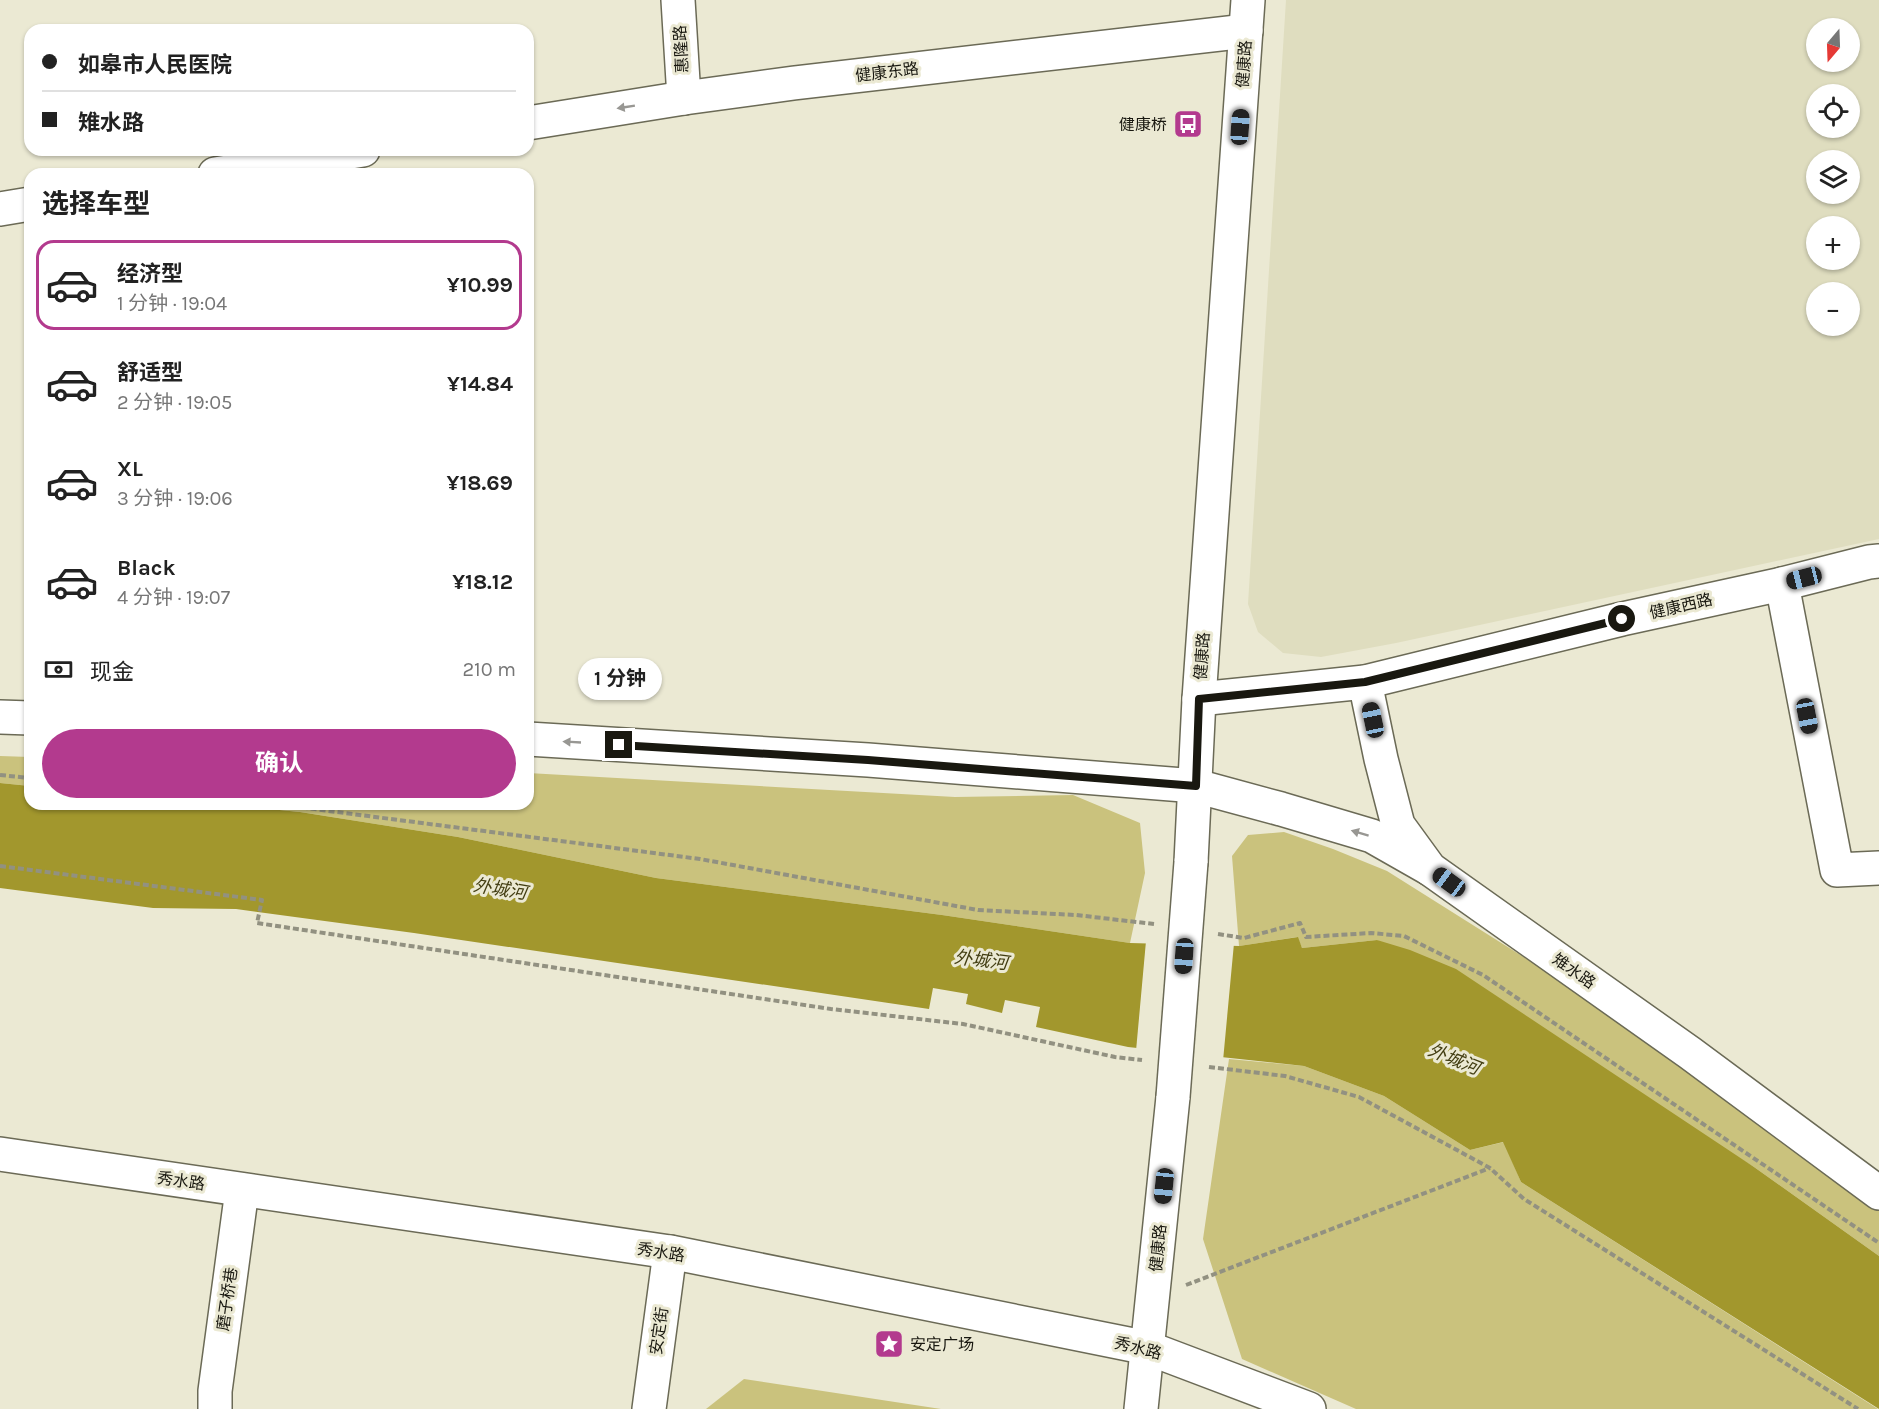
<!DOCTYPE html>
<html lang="zh">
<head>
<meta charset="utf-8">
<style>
  :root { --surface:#fff; --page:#f2f2f2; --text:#222; --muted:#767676; --line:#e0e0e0; --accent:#b33a8e }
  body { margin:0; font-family:Karla,"Noto Sans SC",sans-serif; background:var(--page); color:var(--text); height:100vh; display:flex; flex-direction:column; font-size:22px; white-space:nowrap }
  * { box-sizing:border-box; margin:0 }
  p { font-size:20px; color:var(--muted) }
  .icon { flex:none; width:33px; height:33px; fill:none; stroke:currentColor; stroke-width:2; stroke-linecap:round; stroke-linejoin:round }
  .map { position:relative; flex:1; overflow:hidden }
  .side { position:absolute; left:24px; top:168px; width:510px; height:642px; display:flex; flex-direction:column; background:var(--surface); border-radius:18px; box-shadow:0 2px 4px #0004 }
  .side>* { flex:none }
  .banner { position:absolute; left:24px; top:24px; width:510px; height:132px; border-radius:18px; box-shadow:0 2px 4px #0004; display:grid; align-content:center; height:132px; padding:0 18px; background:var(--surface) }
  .needle { width:39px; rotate:199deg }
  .buttons { position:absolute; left:1806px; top:18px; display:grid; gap:12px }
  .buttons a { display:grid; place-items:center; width:54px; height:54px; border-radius:50%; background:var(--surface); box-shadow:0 2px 4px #0004; font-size:30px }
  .end { position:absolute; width:27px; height:27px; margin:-14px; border:8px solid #191810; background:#fff; box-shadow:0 0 0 3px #fff }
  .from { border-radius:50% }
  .bubble { position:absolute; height:42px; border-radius:21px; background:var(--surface); box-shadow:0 2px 4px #0004; font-size:20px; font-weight:700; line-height:42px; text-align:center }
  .car { position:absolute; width:18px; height:36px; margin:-18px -9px; border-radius:8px; box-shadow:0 0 4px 2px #0007; background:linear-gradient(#222 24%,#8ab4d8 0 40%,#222 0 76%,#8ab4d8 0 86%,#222 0) }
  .banner b { display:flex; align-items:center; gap:21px; height:57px; font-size:22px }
  .banner b+b { border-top:2px solid var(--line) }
  .banner i { width:15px; height:15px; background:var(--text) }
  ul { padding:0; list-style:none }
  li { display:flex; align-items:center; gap:18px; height:90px; margin:0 12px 9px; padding:0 6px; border:3px solid transparent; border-radius:18px }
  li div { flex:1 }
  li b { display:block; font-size:22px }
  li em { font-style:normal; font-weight:700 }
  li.active { border-color:var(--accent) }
  li>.icon { width:54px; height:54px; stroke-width:1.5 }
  h2 { padding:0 18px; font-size:27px; line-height:72px }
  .pay { display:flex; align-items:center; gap:15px; height:66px; padding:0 18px; font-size:22px }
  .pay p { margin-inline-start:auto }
  .button { display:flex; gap:12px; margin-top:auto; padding:12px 18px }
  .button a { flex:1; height:69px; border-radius:36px; background:var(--accent); color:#fff; font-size:24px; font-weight:700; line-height:69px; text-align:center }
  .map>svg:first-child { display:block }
  .built { fill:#dfddbf; fill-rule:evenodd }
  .green { fill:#cac27d }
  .water { fill:#a2972d }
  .pier { fill:#ebe9d3 }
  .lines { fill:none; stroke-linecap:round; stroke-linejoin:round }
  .minor-casing { stroke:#6b6a56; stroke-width:36 }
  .path { stroke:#929181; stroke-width:4; stroke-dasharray:6 3; stroke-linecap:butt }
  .minor { stroke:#fff; stroke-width:33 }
  .minor-bridge-casing { stroke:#6b6a56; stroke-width:36; stroke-linecap:butt }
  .minor-bridge { stroke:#fff; stroke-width:33 }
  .oneway { fill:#989793 }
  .route { stroke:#191810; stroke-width:8 }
  .labels { text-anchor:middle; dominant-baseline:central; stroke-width:6; stroke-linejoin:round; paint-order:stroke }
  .street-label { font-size:16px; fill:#191810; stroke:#ebe9d3 }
  .poi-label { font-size:16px; fill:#191810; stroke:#ebe9d3; text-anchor:end }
  .water-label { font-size:18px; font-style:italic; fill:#433e13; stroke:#ebe9d3 }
</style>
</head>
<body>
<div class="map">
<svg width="1879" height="1409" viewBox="0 0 1879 1409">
  <rect width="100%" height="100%" fill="#ebe9d3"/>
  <path class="built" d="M1286,0H1879V539L1396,643L1321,657L1283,653L1258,632L1248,604ZM1816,28H1850V62H1816ZM1816,94H1850V128H1816ZM1816,160H1850V194H1816ZM1816,226H1850V260H1816ZM1816,292H1850V326H1816Z"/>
  <g class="green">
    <polygon points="0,756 30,757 30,786 0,783"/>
    <polygon points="528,773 955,797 1073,795 1140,823 1145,873 1130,943 942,915 656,878 458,837 300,812 219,804 528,804"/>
    <polygon points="1284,832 1333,849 1387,871 1684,1058 1879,1205 1879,1256 1754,1167 1377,940 1302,948 1297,937 1239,946 1232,856 1248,835"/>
    <polygon points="1229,1059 1304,1066 1384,1096 1470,1150 1504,1142 1521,1182 1878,1409 1356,1409 1242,1359 1203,1239"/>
    <polygon points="744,1379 941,1409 706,1409"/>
  </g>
  <polygon class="water" points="0,783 30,786 30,804 219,804 300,812 458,837 656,878 942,915 1130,943 1239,946 1298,937 1302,948 1377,940 1410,950 1456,969 1754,1167 1879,1256 1879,1409 1521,1182 1503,1142 1470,1150 1384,1096 1304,1066 1128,1047 1036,1027 1040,1007 1005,1000 1002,1013 966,1004 968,994 933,988 929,1009 414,933 236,909 153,908 0,888"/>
  <polygon class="pier" points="1146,941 1234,943 1223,1061 1136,1051"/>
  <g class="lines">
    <g class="minor-casing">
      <g id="minor">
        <polyline points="678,0 684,98"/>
        <polyline points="528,123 684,98 794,83 1246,31"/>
        <polyline points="215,174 363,150"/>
        <polyline points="0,209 30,204"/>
        <polyline points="1782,584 1837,870 1879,868"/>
        <polyline points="1365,682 1381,759 1398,825 1430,869 1690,1053 1879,1193"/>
        <polyline points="1199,699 1365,682 1622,619 1782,584 1869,562 1879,561"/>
        <polyline points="0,717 30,718"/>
        <polyline points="528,739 868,760 1196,786 1281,809 1372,836 1430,869"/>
        <polyline points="1191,862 1199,699 1248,0"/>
        <polyline points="0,1154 670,1252 1148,1348 1309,1409"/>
        <polyline points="215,1409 215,1391 242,1190"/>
        <polyline points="649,1409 670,1252"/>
        <polyline points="1141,1409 1173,1097"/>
      </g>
    </g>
    <g class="path">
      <polyline points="0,775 30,778"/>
      <polyline points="275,804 700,859 978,910 1076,915 1154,924"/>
      <polyline points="0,866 262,900 257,923 831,1009 963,1024 1115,1057 1142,1060"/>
      <polyline points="1218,934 1244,938 1300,923 1306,937 1371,933 1404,936 1483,975 1879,1243"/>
      <polyline points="1209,1067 1285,1076 1359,1097 1490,1168 1524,1199 1858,1409"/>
      <polyline points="1186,1285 1490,1168"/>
    </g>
    <use href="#minor" class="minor"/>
    <g class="minor-bridge-casing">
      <polyline id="minor-bridge" points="1173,1097 1191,862"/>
    </g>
    <use href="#minor-bridge" class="minor-bridge"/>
  </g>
  <defs><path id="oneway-solid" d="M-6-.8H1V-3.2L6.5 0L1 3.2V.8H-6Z" transform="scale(1.5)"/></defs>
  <g class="oneway">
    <use href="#oneway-solid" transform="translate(626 107) rotate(171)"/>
    <use href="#oneway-solid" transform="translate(572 742) rotate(-177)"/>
    <use href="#oneway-solid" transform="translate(1360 833) rotate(-163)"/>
  </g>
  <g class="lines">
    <polyline class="route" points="619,745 868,760 1196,786 1199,699 1365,682 1622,619"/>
  </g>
  <defs>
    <g id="bus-square" transform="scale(1.5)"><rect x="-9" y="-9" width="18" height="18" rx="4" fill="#b33a8e" stroke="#ebe9d3"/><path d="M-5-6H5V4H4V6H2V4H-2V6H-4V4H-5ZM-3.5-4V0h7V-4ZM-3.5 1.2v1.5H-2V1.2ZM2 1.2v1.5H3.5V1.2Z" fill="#fff"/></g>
    <g id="sight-square" transform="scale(1.5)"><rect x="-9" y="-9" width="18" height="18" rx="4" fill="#b33a8e" stroke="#ebe9d3"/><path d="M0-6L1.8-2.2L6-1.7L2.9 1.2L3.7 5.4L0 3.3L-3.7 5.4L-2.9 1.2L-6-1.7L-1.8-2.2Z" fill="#fff"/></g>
  </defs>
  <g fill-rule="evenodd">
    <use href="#bus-square" x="1188" y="124"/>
    <use href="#sight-square" x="889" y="1344"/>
  </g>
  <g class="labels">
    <g class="street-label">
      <text transform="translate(681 49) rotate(-93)">惠隆路</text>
      <text transform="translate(1244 64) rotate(-86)">健康路</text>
      <text transform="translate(887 72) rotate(-7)">健康东路</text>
      <text transform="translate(1681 606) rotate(-13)">健康西路</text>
      <text transform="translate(1202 656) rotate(-86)">健康路</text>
      <text transform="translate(1574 971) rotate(35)">雉水路</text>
      <text transform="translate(181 1181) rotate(8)">秀水路</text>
      <text transform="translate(1158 1248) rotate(-84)">健康路</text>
      <text transform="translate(661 1252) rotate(9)">秀水路</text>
      <text transform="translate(227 1299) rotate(-82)">磨子桥巷</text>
      <text transform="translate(659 1331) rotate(-82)">安定街</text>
      <text transform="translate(1138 1348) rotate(14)">秀水路</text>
    </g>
    <g class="poi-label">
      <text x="1167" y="124">健康桥</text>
      <text x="910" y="1344" text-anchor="start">安定广场</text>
    </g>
    <g class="water-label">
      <text transform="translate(500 889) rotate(9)">外城河</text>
      <text transform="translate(981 960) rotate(7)">外城河</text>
      <text transform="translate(1454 1059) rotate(22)">外城河</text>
    </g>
  </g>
</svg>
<div class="buttons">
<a><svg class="needle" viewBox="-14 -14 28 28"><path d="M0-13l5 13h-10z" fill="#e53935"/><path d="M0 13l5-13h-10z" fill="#767676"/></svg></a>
<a><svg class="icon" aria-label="locate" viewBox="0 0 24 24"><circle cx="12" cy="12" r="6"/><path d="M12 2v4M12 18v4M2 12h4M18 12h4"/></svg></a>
<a><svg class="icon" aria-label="layers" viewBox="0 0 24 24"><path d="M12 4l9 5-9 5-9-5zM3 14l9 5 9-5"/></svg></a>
<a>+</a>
<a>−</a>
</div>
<i class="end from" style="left:1622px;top:619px"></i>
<i class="end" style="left:619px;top:745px"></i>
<div class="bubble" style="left:578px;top:658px;width:84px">1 分钟</div>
<i class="car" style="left:1240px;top:127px;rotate:4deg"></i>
<i class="car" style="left:1804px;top:578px;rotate:256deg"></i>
<i class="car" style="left:1807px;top:716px;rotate:169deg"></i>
<i class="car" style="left:1373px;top:720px;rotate:348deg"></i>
<i class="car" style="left:1449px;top:882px;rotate:306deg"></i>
<i class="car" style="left:1184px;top:956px;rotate:184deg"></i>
<i class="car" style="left:1164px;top:1186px;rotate:186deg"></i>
<div class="banner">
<b><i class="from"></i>如皋市人民医院</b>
<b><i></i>雉水路</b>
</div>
<section class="side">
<h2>选择车型</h2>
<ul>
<li class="active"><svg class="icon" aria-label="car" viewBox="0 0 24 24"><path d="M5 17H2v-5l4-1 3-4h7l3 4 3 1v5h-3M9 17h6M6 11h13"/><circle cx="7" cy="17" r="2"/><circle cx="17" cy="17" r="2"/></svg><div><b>经济型</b><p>1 分钟 · 19:04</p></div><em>¥10.99</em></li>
<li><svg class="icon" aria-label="car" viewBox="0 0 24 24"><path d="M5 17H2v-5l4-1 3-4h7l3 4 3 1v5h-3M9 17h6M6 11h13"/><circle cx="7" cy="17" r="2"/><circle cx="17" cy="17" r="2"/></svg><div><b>舒适型</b><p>2 分钟 · 19:05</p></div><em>¥14.84</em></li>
<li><svg class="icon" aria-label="car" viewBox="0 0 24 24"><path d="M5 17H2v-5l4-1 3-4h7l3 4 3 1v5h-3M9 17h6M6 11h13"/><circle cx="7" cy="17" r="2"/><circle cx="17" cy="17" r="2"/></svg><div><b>XL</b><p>3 分钟 · 19:06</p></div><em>¥18.69</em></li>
<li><svg class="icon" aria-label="car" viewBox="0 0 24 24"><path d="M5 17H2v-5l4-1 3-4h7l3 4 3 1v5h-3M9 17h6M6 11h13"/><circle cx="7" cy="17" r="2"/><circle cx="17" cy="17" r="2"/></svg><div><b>Black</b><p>4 分钟 · 19:07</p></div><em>¥18.12</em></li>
</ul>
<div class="pay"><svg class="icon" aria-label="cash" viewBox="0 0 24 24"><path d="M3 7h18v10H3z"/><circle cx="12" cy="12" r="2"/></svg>现金<p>210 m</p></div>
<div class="button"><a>确认</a></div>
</section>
</div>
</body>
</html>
